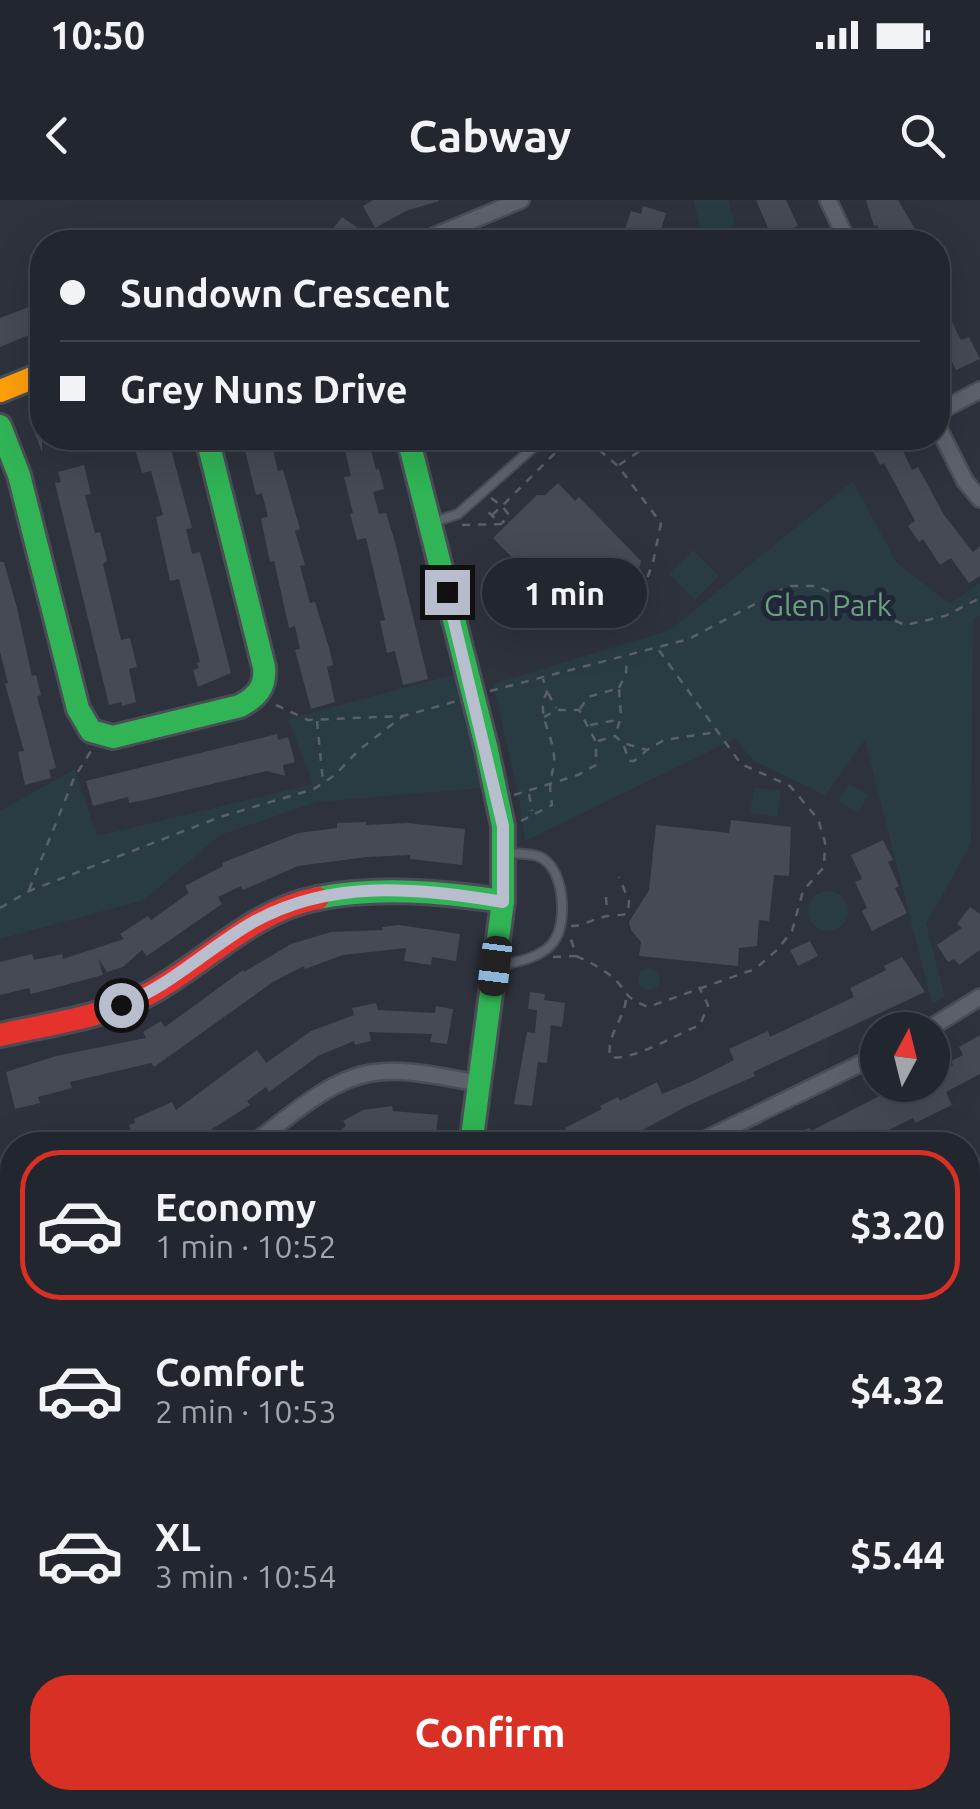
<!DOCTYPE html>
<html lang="en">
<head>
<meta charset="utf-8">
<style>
  :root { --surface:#22262e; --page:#2e323a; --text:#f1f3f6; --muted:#a2a5aa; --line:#3f434a; --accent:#d93025 }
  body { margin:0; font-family:Ubuntu,sans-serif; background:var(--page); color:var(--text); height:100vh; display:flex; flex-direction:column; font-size:38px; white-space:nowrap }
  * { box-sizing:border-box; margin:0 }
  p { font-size:32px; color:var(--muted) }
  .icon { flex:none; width:55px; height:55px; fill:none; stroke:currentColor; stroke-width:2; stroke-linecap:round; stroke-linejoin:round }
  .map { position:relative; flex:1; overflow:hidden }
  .details { position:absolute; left:0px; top:932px; width:980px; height:678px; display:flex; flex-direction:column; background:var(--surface); border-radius:40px 40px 0 0; box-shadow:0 10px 40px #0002,0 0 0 2px var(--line) }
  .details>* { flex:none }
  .hud { position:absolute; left:30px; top:30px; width:920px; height:220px; border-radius:40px; box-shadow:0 10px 40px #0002,0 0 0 2px var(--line); display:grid; align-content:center; height:220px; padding:0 30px; background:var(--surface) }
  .needle { width:65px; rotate:7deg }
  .fabs { position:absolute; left:860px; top:812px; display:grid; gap:20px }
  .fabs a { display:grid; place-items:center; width:90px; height:90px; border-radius:50%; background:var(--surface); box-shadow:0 10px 40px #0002,0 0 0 2px var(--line); font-size:50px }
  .end { position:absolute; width:45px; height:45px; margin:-22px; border:12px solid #b8becd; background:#111; box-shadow:0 0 0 5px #111 }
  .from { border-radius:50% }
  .bubble { position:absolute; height:70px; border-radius:35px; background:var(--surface); box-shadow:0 10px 40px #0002,0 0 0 2px var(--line); font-size:32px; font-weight:600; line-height:70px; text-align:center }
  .car { position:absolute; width:30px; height:60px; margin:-30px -15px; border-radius:12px; box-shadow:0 0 8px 2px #0007; background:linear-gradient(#222 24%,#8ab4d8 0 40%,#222 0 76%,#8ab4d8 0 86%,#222 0) }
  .hud b { display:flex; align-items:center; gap:35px; height:95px; font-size:38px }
  .hud b+b { border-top:2px solid var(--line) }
  .hud i { width:25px; height:25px; background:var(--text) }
  ul { padding:18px 0 0; list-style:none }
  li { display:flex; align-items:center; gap:30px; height:150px; margin:0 20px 15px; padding:0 10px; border:5px solid transparent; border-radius:40px }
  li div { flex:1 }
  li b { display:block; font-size:38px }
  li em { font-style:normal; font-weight:600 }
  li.current { border-color:var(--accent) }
  li>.icon { width:90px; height:90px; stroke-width:1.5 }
  .button { display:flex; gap:20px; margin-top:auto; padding:20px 30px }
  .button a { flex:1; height:115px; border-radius:40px; background:var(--accent); color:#fff; font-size:40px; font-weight:600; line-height:115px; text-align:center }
  .status { display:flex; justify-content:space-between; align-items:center; height:70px; padding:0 50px; background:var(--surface); direction:ltr }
  .status svg { height:28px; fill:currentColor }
  header { display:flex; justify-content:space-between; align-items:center; height:130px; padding:0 30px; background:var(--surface); font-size:45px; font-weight:600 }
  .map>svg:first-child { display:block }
  .green { fill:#293c44 }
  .building { fill:#464a54 }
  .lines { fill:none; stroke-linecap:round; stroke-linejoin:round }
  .lane-casing { stroke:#4a4d55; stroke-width:12 }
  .street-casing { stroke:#4a4d55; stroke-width:20 }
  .fast-casing { stroke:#4a4d55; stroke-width:28 }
  .slow-casing { stroke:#4a4d55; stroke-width:28 }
  .jam-casing { stroke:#4a4d55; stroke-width:28 }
  .path { stroke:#5a6067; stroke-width:2.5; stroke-dasharray:8 8; stroke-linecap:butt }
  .lane { stroke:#5d616a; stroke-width:8 }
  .street { stroke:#5d616a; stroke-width:15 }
  .fast { stroke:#30b455; stroke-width:22 }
  .slow { stroke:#ff9f0a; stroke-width:22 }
  .jam { stroke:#e5322d; stroke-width:22 }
  .route { stroke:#b8becd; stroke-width:12 }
  .labels { text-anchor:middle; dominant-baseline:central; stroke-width:10; stroke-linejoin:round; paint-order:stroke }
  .park-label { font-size:30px; fill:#6e9f7e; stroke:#1f2739 }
</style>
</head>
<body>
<div class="status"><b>10:50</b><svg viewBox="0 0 49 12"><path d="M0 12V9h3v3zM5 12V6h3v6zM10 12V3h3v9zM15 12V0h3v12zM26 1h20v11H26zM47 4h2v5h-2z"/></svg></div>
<header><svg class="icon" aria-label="back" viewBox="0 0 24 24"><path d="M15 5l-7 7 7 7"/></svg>Cabway<svg class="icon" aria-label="search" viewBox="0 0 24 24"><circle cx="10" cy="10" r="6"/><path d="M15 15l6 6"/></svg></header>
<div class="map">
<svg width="980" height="1609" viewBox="0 0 980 1609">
  <rect width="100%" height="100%" fill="#2d323d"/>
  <g class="green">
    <polygon points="693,0 728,0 735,24 710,42 704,42"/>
    <polygon points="853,281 896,362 950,404 980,383 980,416 973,419 971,644 926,724 945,797 932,804 865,540 825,595 754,561 735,539 525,641 519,598 493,484 670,430"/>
    <polygon points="693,350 719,376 695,400 669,374"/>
    <polygon points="509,365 550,405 530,426 488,386"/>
    <polygon points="456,474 481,588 317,602 220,635 144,700 0,739 0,611 75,569 97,636 313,584 288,519"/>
    <polygon points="849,584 869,595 858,613 838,601"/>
    <polygon points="754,587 781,591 777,617 750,613"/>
    <circle cx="828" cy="711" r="20"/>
    <circle cx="649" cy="779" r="11"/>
    <polygon points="980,1535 980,1609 799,1609 827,1598 968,1598 968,1540"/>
  </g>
  <g class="building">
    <polygon points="373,0 438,0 439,1 406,11 375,28 363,6"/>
    <polygon points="756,0 786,0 798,26 794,27 799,38 790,42 774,42"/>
    <polygon points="866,0 898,0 918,34 914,36 917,42 887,42 877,25 874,26"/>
    <polygon points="643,6 666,13 658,39 625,30 631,11 641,14"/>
    <polygon points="342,17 365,33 349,42 323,42"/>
    <polygon points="42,102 42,153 34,133 0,147 0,118"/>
    <polygon points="950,118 961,140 969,137 980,159 956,170 950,158 942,162 938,154 938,124"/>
    <polygon points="42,210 42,252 28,216"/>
    <polygon points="168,238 192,328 186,329 192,354 200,352 231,473 198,487 193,470 199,468 197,463 200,462 179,379 170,381 156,317 163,315 151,271 142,273 134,246"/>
    <polygon points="242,238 270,238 278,271 283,270 300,329 295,331 305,365 300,366 310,403 315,402 330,451 333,465 327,467 335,502 311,509 295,450 300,449 295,426 289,428 274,361 270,362 266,343 261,318 268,317 262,293 256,295"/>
    <polygon points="342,238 368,238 376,270 379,269 384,289 373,292 379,314 386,313 395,342 428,479 403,485 395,451 387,453 380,421 385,420 366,338 357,340 350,314 353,313 344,277 351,276"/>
    <polygon points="878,238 897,238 912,270 918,267 944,315 973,352 980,346 980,376 969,383 951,358 940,365 923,339 919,342 908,326 915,321 884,263 880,265 873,251 883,247"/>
    <polygon points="84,265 91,294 85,295 95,333 100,332 107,361 103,364 121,440 130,438 137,467 129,469 136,502 122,506 121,502 109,505 55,283 61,282 58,272"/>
    <polygon points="558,283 575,301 579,297 641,361 627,411 577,424 493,338 537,295 545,295"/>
    <polygon points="0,362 4,362 17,408 32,476 36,475 41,495 37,496 56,568 49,570 51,578 25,585 18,552 24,551 5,484 8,483 0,452"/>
    <polygon points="277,534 278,540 288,537 295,562 283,565 285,576 267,571 145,600 129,603 128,597 93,606 86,581"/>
    <polygon points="731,620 791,627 789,676 774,675 769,721 759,720 757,746 739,748 738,766 639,756 641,742 631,730 629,722 649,690 656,625 729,633"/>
    <polygon points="366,622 366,625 407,623 465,629 462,665 410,659 410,655 367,657 298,666 243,690 241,686 218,697 222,704 147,756 142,750 123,767 107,772 98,758 103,775 31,794 29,788 0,795 0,762 32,754 34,760 62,754 63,759 124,739 120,734 148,716 151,720 189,693 185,686 223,666 222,663 298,633 337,628 337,623"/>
    <polygon points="883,640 893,660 888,662 899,686 895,688 907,713 872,731 862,711 867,708 855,682 862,679 851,655"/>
    <polygon points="970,707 980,714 980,750 959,765 954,759 948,762 937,745 962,728 957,724"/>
    <polygon points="399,725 460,734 456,761 432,757 431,765 404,761 406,748 343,755 305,769 304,766 273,782 154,867 151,863 70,882 72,888 38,897 40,903 15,909 6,872 56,856 146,838 143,832 161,821 165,827 243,770 244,772 291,744 331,732 383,730 382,727"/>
    <polygon points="810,741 818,756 798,766 790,750"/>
    <polygon points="902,757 925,792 753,872 755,876 687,906 615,945 573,945 565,928 602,909 600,906 618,897 620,901 657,882 662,894 693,881 734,860 729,849 768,831 770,837 854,797 850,788 886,770 884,766"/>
    <polygon points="530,792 545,794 544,800 565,803 562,827 551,825 547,863 538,862 532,906 514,904 527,832 535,833 537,810 528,809"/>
    <polygon points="376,803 378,810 435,813 436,806 453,809 447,844 430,842 432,834 369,832 371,841 355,845 354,841 318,856 269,892 266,887 247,901 250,905 204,934 179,945 137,945 129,925 135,923 134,919 172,902 176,910 257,850 266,863 311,831 354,815 352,808"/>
    <polygon points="980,835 980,874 946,892 952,905 915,923 913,918 887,931 889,936 872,944 865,932 838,945 775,945 809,928 811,931 901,885 932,885 932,875 953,865 951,861 963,855 959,847"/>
    <polygon points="392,906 393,911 438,915 435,945 320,945 346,926 343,921 363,910"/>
    <polygon points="508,930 526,932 524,945 507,945"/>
    <polygon points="968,973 980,1001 980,1036 968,1008"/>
    <polygon points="12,1233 12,1352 8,1352 0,1320 0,1313 3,1312 0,1301 0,1237"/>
    <polygon points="980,1281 980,1304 968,1309 968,1287"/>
    <polygon points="12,1416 12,1486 8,1487 0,1455 0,1419"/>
    <polygon points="572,1598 632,1598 633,1599 605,1609 597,1609 595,1604 576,1609"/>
  </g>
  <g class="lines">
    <g class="lane-casing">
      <g id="lane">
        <polyline points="434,322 458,314 544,238"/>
        <path d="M500,765C518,762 546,757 556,738C567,718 564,668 540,657C531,653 518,654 508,653"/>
      </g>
    </g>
    <g class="street-casing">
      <g id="street">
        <polyline points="828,0 848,42"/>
        <polyline points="420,42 521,0"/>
        <polyline points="938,212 980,190"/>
        <polyline points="938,227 965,281 980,299"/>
        <polyline points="927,830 980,797"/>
        <path d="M251,945C286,920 327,880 371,873C406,867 445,878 480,883"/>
        <polyline points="694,945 878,855"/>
        <polyline points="0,999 12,1050"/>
        <polyline points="968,1352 980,1347"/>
        <polyline points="147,1598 150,1609"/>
        <polyline points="323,1609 352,1598"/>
      </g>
    </g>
    <g class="fast-casing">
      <g id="fast">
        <path d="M0,226L19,275L78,509L91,531L113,537L240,506C257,497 266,487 264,467L207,238"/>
        <polyline points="408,238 486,546 503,626 503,701 471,945"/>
        <path d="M318,698C380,686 441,692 503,701"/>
        <polyline points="0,1578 12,1572"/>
      </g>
    </g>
    <g class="slow-casing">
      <polyline id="slow" points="0,191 42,174"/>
    </g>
    <g class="jam-casing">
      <g id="jam">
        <path d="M0,835C50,824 104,817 150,793C207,762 251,711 318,698"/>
        <polyline points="968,1106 980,1100"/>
      </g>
    </g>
    <g class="path">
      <polyline points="619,265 644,248 667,238"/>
      <polyline points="491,298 502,306 554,254 550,246"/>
      <polyline points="492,315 502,306 509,315 502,323"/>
      <polyline points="462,325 501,324 484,308"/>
      <polyline points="554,407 576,427 633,414 653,363 661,323 618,266 585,238"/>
      <polyline points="619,488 626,473 627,458"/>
      <polyline points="490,491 689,439 789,386 817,386 905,425 945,416 980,398"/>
      <polyline points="548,493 556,508"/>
      <polyline points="276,505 308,520 403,516 457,501"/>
      <polyline points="580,509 588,497 619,488 621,517 615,536"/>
      <polyline points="317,521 323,582"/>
      <polyline points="590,525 617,520"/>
      <polyline points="598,541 615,536 623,543 647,550 664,540 717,532"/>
      <polyline points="624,546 629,561 634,561 646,551"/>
      <polyline points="529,594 532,611"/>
      <polyline points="514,595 578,575 596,565 596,542 579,510 557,510 544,517"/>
      <path d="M521,621L552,605C551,597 549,588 551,580C552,571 555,565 554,556C553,534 535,513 547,492L543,479"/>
      <polyline points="29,690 74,578 91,551"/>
      <polyline points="606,697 607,713"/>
      <polyline points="0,708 29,691 220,617 314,589 335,575 359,550 403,516"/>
      <path d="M571,726C584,726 591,720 603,717C612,714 620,717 628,713L629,701L619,677"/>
      <path d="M576,756C589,762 600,767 611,776C630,792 619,795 648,807L755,769L777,750L792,731L803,691L824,667L825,642L818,619L790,586L741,564L658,449"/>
      <polyline points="553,757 576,756 571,739"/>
      <path d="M626,800C623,821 607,834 610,857C631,862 677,834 700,825L708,805L699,787"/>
      <polyline points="0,1102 12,1099"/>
    </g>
    <use href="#lane" class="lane"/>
    <use href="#street" class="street"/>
    <use href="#fast" class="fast"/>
    <use href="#slow" class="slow"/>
    <use href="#jam" class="jam"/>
  </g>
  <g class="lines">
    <path class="route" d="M121,805C169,787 206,750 250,724C329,678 417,688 503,702V626L447,392"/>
  </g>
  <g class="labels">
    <g class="park-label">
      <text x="828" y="405">Glen Park</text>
    </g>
  </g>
</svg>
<div class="fabs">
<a><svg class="needle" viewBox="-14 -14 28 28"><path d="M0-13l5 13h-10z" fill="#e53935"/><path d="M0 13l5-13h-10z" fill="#a2a5aa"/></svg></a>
</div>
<i class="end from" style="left:121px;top:805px"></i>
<i class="end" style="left:447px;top:392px"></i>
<div class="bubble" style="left:482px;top:358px;width:165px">1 min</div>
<i class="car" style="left:495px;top:766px;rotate:187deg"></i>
<div class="hud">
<b><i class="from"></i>Sundown Crescent</b>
<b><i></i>Grey Nuns Drive</b>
</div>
<section class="details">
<ul>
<li class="current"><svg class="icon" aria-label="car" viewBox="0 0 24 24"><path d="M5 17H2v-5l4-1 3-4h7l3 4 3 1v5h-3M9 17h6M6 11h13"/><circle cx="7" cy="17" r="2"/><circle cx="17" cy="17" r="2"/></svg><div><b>Economy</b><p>1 min · 10:52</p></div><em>$3.20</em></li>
<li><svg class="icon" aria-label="car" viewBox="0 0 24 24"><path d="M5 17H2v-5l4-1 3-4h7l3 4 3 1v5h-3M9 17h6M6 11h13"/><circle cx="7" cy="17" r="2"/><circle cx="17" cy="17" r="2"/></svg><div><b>Comfort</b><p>2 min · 10:53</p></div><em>$4.32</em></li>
<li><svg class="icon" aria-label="car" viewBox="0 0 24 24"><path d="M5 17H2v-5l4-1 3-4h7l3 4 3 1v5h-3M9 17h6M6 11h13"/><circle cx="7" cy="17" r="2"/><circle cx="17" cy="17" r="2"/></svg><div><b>XL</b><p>3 min · 10:54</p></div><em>$5.44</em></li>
</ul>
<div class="button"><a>Confirm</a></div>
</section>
</div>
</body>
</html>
